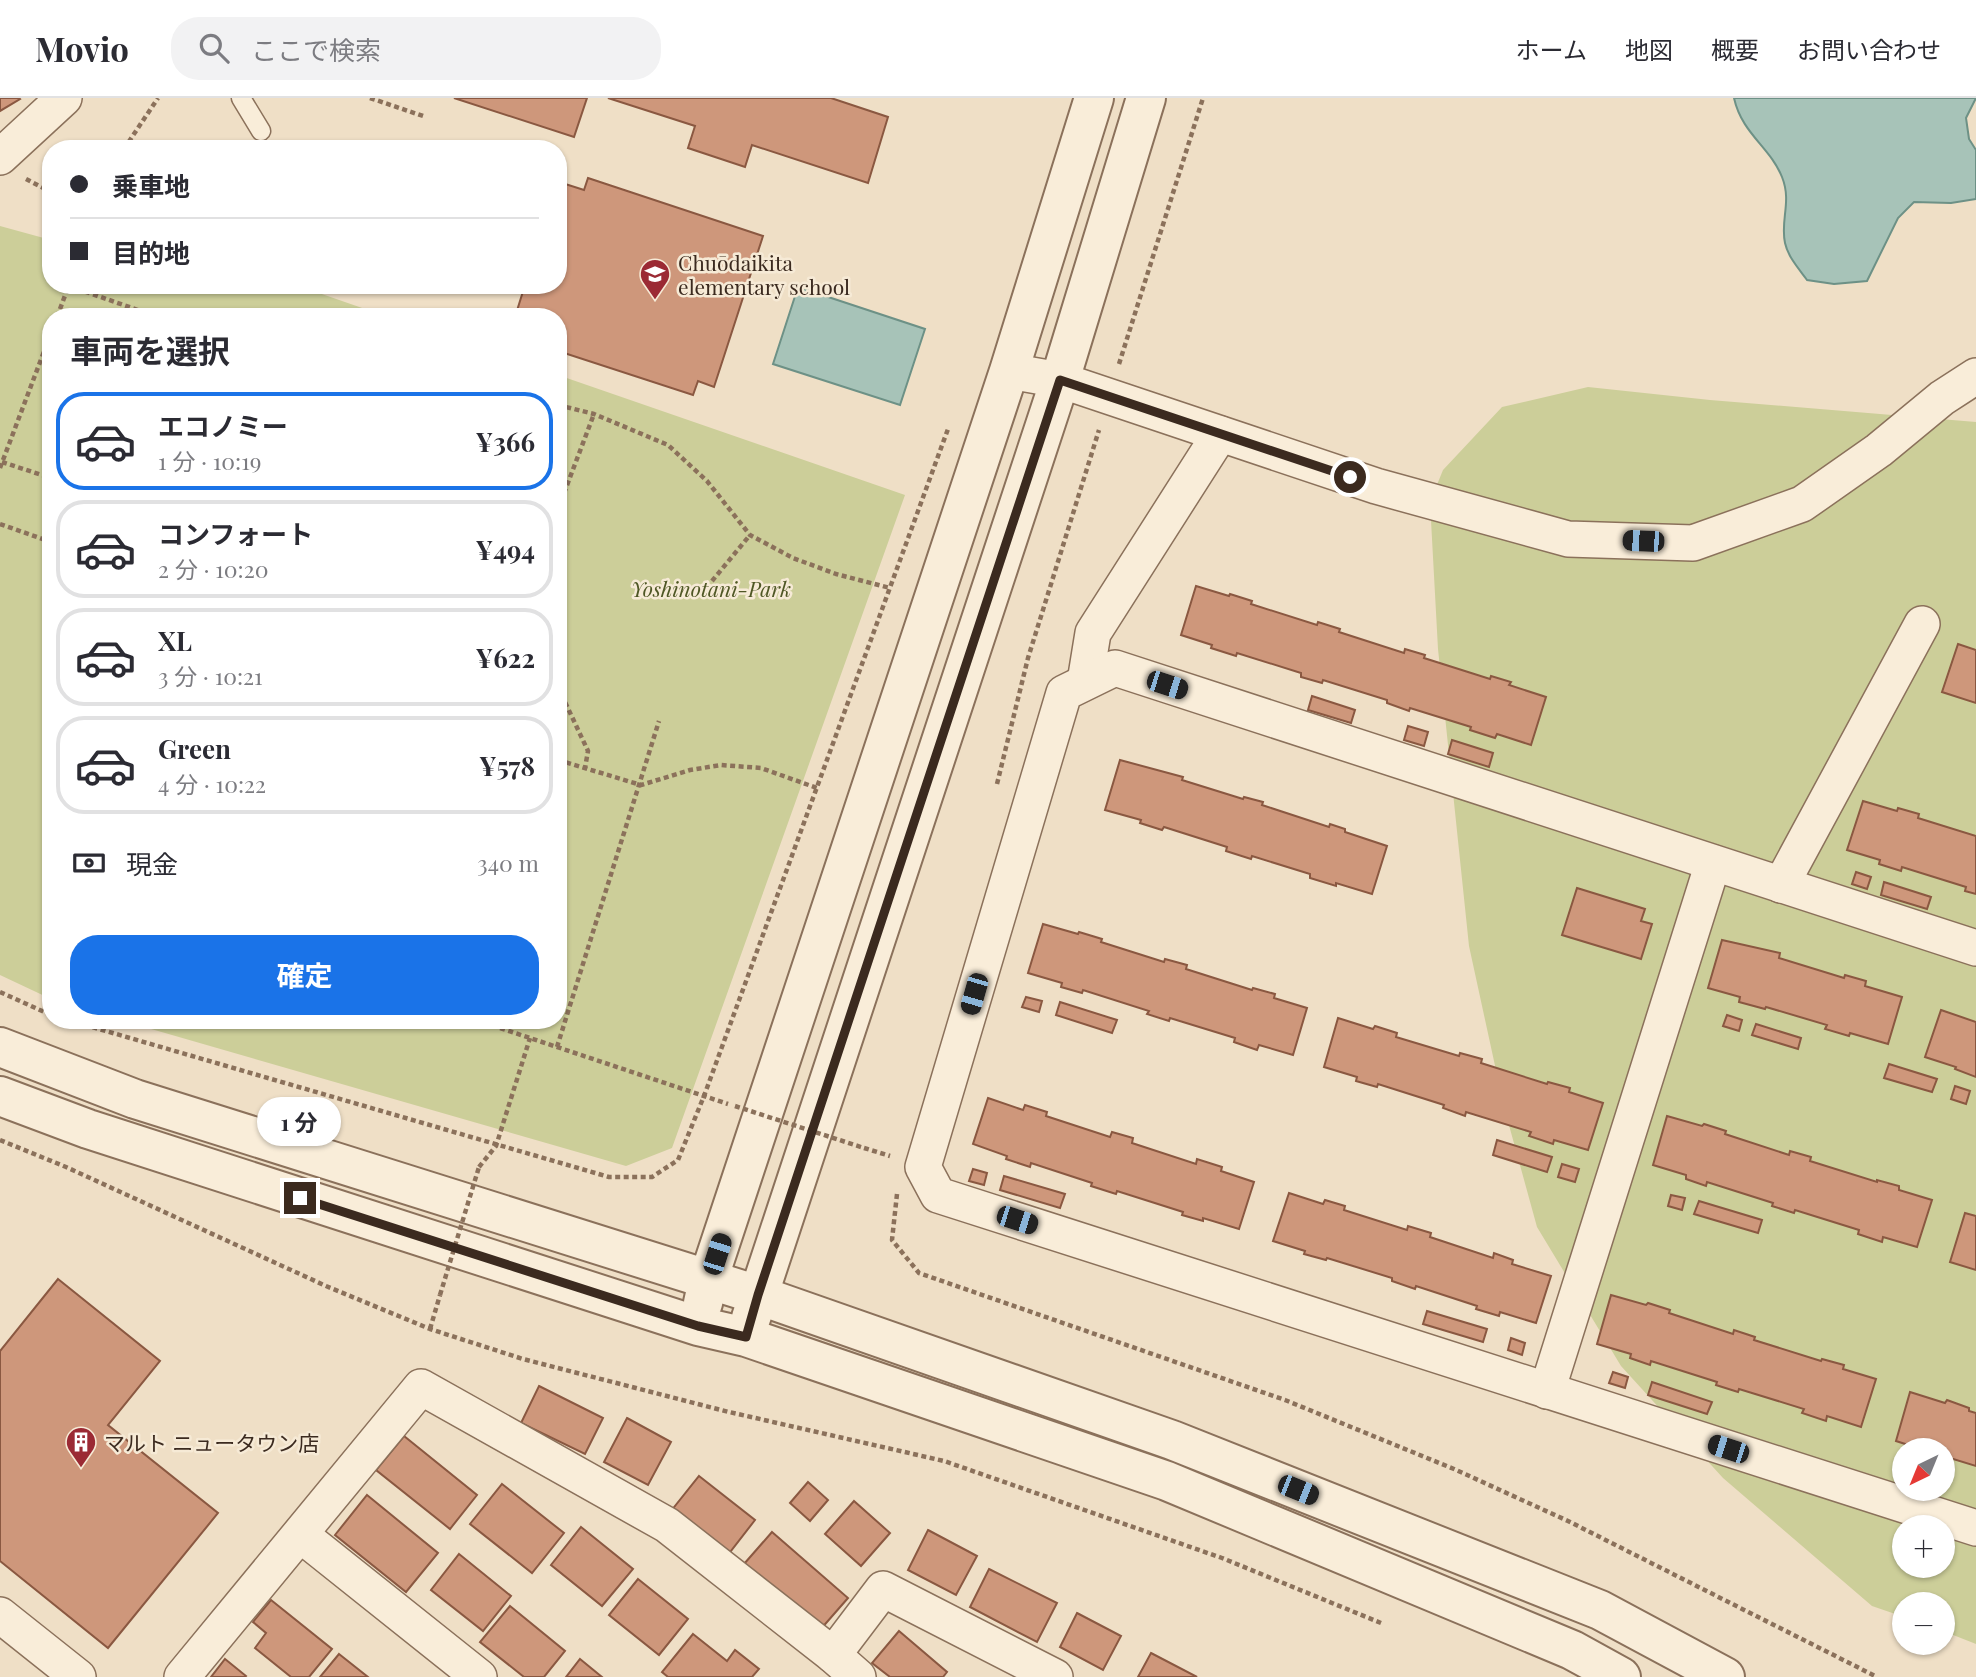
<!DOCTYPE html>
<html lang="ja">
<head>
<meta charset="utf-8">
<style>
  :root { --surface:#fff; --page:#f2f2f3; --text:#2b2b33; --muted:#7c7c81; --line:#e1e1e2; --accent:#1a73e8 }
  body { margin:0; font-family:"Playfair Display","Noto Sans JP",serif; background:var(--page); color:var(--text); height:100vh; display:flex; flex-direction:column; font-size:26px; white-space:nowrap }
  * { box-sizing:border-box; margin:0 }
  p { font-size:23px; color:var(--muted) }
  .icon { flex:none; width:38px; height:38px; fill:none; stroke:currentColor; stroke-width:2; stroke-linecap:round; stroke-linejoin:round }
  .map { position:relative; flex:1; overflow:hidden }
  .panel { position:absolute; left:42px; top:210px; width:525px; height:721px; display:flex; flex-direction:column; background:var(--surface); border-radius:28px; box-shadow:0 2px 5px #0004 }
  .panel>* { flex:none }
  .hud { position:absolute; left:42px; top:42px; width:525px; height:154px; border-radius:28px; box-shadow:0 2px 5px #0004; display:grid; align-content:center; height:154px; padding:0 28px; background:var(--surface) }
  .needle { width:46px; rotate:223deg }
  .controls { position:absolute; left:1892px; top:1340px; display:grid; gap:14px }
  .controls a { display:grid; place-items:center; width:63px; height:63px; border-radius:50%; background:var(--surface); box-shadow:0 2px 5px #0004; font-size:35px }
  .end { position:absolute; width:32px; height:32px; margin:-16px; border:9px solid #3b2a1f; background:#fff; box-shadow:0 0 0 4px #fff }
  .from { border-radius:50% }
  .bubble { position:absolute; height:49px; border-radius:24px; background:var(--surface); box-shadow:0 2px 5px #0004; font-size:23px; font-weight:700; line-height:49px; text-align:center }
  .car { position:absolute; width:21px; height:42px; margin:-21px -10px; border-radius:9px; box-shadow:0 0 5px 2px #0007; background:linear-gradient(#222 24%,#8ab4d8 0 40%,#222 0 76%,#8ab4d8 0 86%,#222 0) }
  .hud b { display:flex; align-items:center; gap:24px; height:66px; font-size:26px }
  .hud b+b { border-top:2px solid var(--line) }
  .hud i { width:18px; height:18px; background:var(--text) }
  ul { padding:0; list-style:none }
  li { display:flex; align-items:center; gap:21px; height:98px; margin:0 14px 10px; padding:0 14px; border:4px solid var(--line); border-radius:28px }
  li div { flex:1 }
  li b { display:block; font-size:26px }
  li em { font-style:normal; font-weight:700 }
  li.selected { border-color:var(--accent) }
  li>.icon { width:63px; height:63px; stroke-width:1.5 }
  h2 { padding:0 28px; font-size:32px; line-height:84px }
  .pay { display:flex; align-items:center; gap:18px; height:77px; padding:0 28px; font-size:26px }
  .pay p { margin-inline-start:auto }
  .cta { display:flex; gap:14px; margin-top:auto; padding:14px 28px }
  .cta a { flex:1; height:80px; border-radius:28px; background:var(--accent); color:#fff; font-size:28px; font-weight:700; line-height:80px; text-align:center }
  header { display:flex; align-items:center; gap:42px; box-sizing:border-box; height:98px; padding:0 35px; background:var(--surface); border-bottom:2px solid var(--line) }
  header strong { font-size:33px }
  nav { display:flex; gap:38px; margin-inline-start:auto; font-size:24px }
  .search { width:490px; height:63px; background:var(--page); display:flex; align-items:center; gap:18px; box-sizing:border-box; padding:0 24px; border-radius:28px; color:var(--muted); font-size:26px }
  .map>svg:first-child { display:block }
  .green { fill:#ccce99; fill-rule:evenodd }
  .water { fill:#a7c3b8; stroke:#6d9186; stroke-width:2 }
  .building { fill:#ce977b; stroke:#8a5841; stroke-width:2 }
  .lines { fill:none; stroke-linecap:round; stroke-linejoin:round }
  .service-casing { stroke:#8b715b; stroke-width:21 }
  .minor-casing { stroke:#8b715b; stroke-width:38 }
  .tertiary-casing { stroke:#8b715b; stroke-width:42 }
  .path { stroke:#8b715b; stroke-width:4.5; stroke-dasharray:5 3.5; stroke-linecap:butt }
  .service { stroke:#f9edd9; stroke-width:18 }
  .minor { stroke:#f9edd9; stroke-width:35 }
  .tertiary { stroke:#f9edd9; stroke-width:38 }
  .path-bridge { stroke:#8b715b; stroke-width:4.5; stroke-dasharray:5 3.5; stroke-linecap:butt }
  .route { stroke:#3b2a1f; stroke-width:9 }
  .labels { text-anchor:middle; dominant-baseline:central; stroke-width:5; stroke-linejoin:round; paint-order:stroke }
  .poi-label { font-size:21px; fill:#3b2a1f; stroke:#f6ead6; text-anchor:start }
  .park-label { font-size:21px; font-style:italic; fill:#4f5725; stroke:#f6ead6 }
</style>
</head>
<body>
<header>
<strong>Movio</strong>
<div class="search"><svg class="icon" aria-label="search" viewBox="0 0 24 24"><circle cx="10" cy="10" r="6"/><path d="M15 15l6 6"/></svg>ここで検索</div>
<nav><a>ホーム</a><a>地図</a><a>概要</a><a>お問い合わせ</a></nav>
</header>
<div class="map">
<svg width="1976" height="1579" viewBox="0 0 1976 1579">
  <rect width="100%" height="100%" fill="#efdfc6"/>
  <g class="green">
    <polygon points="0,128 51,142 51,187 296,187 388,219 51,219 51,901 0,877"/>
    <polygon points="558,277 905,397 672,1050 626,1068 120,922 558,922"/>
    <path d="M1588,289L1710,302L1976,324V1546L1943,1533L1942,1507H1904V1519L1872,1508L1723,1380L1621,1268L1537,1129L1504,1009L1469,848L1438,551L1430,404L1443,372L1502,309ZM1904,1353H1942V1391H1904ZM1904,1430H1942V1468H1904Z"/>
  </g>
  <g class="water">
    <path d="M1734,0H1976L1966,20L1969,41L1976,52V101L1951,105L1914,104L1898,120L1867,183L1834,186L1807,182C1799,171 1788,159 1785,145C1780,122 1792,104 1782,79C1770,49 1742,36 1734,0Z"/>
    <polygon points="798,189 925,231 900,307 773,266"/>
  </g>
  <g class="building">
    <polygon points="0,0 19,0 20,1 0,13"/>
    <polygon points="454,0 587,0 574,39"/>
    <polygon points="608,0 831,0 888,19 868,85 752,47 745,69 688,50 695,28"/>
    <polygon points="588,80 763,138 714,289 698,283 693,297 558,253 558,219 515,219 525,187 558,187 558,86 559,84 584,92"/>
    <polygon points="1196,488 1229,498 1230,496 1252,503 1251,506 1317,527 1318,524 1340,531 1339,534 1404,555 1405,551 1425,557 1424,560 1490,581 1491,578 1511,584 1509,587 1546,599 1531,647 1497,636 1495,640 1470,632 1471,629 1410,610 1409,613 1387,605 1387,602 1323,582 1322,585 1301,579 1301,575 1237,555 1236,558 1211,550 1212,547 1181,537"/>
    <polygon points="1958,546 1976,552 1976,605 1942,594"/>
    <polygon points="1312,598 1355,612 1351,625 1308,612"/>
    <polygon points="1408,628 1428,634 1424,648 1404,642"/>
    <polygon points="1452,642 1493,655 1489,669 1448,656"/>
    <polygon points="1120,662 1183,679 1182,682 1243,701 1244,699 1263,704 1262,707 1329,729 1330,726 1345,731 1345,734 1387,748 1372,796 1336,785 1336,788 1310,780 1310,776 1252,758 1251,761 1226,753 1227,749 1164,729 1162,732 1140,725 1141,722 1105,712"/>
    <polygon points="1863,703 1897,713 1898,710 1919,716 1918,720 1976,738 1976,796 1965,793 1966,789 1902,769 1901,773 1879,766 1880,762 1847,752"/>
    <polygon points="1856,774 1871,779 1867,791 1852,786"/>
    <polygon points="1884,784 1931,799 1927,811 1881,797"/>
    <polygon points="1577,790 1645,811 1641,823 1652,826 1641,861 1562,837"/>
    <polygon points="1043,826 1078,836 1079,834 1102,841 1101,844 1164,864 1165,861 1187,867 1186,871 1252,892 1253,890 1275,896 1274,900 1307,910 1293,957 1259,947 1257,952 1234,944 1235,940 1170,920 1169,923 1147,916 1149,913 1083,892 1082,895 1061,889 1062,885 1028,875"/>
    <polygon points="1722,842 1780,855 1779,860 1844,880 1845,877 1866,883 1865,888 1902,899 1888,946 1850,935 1849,938 1825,931 1827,927 1766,909 1765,911 1739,904 1740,899 1708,890"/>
    <polygon points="1026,899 1042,903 1039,914 1022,909"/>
    <polygon points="1060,904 1117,922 1112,935 1056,917"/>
    <polygon points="1941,912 1976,924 1976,979 1955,971 1956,969 1925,959"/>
    <polygon points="1727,917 1742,922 1739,933 1723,928"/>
    <polygon points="1338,920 1373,931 1375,928 1397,935 1396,939 1459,958 1460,955 1482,961 1481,965 1547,986 1548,984 1570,990 1569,994 1603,1005 1588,1052 1554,1042 1553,1046 1529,1038 1531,1034 1466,1014 1465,1018 1443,1010 1444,1007 1378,986 1377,989 1356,983 1357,979 1324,969"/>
    <polygon points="1756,926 1801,940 1798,951 1752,937"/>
    <polygon points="1889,966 1937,981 1932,994 1884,980"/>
    <polygon points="1955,988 1970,993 1966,1006 1951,1001"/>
    <polygon points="988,1000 1023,1012 1025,1007 1047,1014 1046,1018 1110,1039 1112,1034 1133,1040 1132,1045 1196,1066 1197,1061 1222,1069 1221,1073 1254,1084 1239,1131 1203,1120 1203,1123 1182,1117 1183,1114 1117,1093 1116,1096 1091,1088 1092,1085 1031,1065 1030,1069 1006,1061 1007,1058 973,1046"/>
    <polygon points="1667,1018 1702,1028 1704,1026 1726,1033 1725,1036 1789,1057 1790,1053 1811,1059 1810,1063 1877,1084 1877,1082 1899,1088 1899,1092 1932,1102 1917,1149 1883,1139 1882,1144 1858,1136 1859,1132 1795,1112 1794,1115 1772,1108 1773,1105 1707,1084 1706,1088 1686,1081 1686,1077 1653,1067"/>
    <polygon points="1497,1042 1552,1059 1547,1074 1493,1057"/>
    <polygon points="1562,1066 1579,1071 1575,1084 1558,1079"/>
    <polygon points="973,1071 987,1075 984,1087 969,1083"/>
    <polygon points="1004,1078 1065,1096 1060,1110 1000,1092"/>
    <polygon points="1289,1095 1323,1106 1325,1102 1345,1108 1344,1112 1407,1132 1408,1128 1431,1135 1430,1139 1493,1160 1494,1155 1513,1162 1512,1166 1551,1178 1536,1225 1500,1214 1499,1218 1476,1211 1477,1208 1416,1188 1415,1191 1392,1183 1392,1180 1327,1160 1326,1162 1304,1156 1305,1153 1273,1143"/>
    <polygon points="1671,1097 1685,1100 1682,1112 1668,1108"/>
    <polygon points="1699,1103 1762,1122 1758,1135 1694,1116"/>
    <polygon points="1965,1115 1976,1118 1976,1172 1950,1164"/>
    <polygon points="58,1181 160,1263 108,1327 218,1415 108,1550 0,1463 0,1253"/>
    <polygon points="1611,1197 1646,1207 1648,1205 1670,1212 1669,1215 1733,1236 1734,1232 1755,1239 1754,1242 1821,1263 1822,1261 1844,1267 1843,1271 1876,1281 1861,1329 1827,1318 1826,1323 1802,1315 1804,1311 1739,1291 1738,1294 1716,1287 1717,1284 1651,1263 1650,1267 1630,1260 1631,1256 1597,1246"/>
    <polygon points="1427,1213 1487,1231 1483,1244 1423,1226"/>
    <polygon points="1511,1240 1525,1245 1522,1257 1508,1252"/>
    <polygon points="1613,1274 1628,1279 1625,1290 1609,1285"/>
    <polygon points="1652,1284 1712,1304 1707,1316 1648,1297"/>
    <polygon points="539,1288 603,1320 585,1356 521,1325"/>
    <polygon points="1910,1294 1945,1305 1947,1302 1969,1310 1969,1313 1976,1315 1976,1368 1950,1360 1949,1364 1942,1362 1942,1353 1927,1353 1896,1343"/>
    <polygon points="627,1320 671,1344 648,1387 604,1364"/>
    <polygon points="404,1338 477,1397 450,1431 376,1372"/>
    <polygon points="699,1378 755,1422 727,1458 671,1413"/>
    <polygon points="808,1384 828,1402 810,1423 790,1405"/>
    <polygon points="502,1386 564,1435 532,1475 470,1426"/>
    <polygon points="367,1397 438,1455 406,1494 335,1437"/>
    <polygon points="854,1403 890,1435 861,1468 825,1436"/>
    <polygon points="581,1429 633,1471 602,1508 551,1467"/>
    <polygon points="928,1432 977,1458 956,1497 908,1472"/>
    <polygon points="772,1434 848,1500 820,1532 744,1466"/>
    <polygon points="459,1456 511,1498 483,1533 431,1492"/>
    <polygon points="989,1471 1057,1505 1037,1544 970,1509"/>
    <polygon points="638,1481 688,1521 659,1557 609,1517"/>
    <polygon points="271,1502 332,1551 309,1579 291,1579 255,1550 266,1535 253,1524"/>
    <polygon points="510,1508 565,1553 544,1579 524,1579 480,1544"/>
    <polygon points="1077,1515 1121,1538 1103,1572 1060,1549"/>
    <polygon points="899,1533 947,1574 943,1579 890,1579 872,1565"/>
    <polygon points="693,1536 727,1563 735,1552 759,1571 752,1579 668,1579 662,1574"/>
    <polygon points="1151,1555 1197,1579 1138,1579"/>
    <polygon points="339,1556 368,1579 320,1579"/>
    <polygon points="225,1561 246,1578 245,1579 211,1579"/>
    <polygon points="580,1561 602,1579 566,1579"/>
  </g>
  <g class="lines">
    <g class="service-casing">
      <polyline id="service" points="241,0 261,33"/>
    </g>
    <g class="minor-casing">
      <g id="minor">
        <polyline points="0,59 64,0"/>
        <polyline points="1009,273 1060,282 1376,388 1568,441 1693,445 1802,406 1879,352 1942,300 1976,278"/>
        <polyline points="1085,584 1093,535 1220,336"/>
        <polyline points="1781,787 1922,526"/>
        <polyline points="1976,850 1115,570 1064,595 923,1069 938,1097 1976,1430"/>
        <polyline points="1547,1293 1713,765"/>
        <polyline points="301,1437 479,1579"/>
        <polyline points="0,1517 78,1579"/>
        <polyline points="833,1557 858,1579"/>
        <polyline points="182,1579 421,1289 667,1427 833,1557 883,1491 1055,1579"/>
      </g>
    </g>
    <g class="tertiary-casing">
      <g id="tertiary">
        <polyline points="0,949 135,1001 758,1197 1172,1342 1600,1512 1725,1579"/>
        <polyline points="0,998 88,1031 698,1228 746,1239 1167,1383 1572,1552 1621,1579"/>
        <polyline points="703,1205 708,1182 1009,273 1094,0"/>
        <polyline points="751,1220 1060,282 1146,0"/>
      </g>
    </g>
    <g class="path">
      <polyline points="370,0 426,19"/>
      <polyline points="124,51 158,0"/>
      <polyline points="26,81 51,94"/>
      <polyline points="69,188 158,219"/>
      <polyline points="57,219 69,187"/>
      <polyline points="1119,266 1203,0"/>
      <polyline points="558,307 594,316 668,347 707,383 750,437 793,460 836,476 890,490"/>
      <polyline points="2,364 51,380"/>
      <polyline points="0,370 51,235"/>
      <polyline points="558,411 594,316"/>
      <polyline points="0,426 51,444"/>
      <polyline points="712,483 750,437"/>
      <polyline points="558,589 588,653 585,670"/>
      <polyline points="558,662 641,687 690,672 721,667 761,670 817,690"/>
      <polyline points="997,686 1028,560 1099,332"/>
      <polyline points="0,894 51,917"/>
      <polyline points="68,922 609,1079 652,1079 678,1062 704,998 948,331"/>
      <polyline points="476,922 728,1006"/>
      <polyline points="557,949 659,623"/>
      <polyline points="0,1042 66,1069 326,1188 430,1231 523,1261 729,1314 944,1363 1222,1460 1381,1525"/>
      <polyline points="864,1050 890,1058"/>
      <polyline points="479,1069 496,1048 530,940"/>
      <polyline points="897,1096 892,1142 919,1175 1285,1302 1454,1371 1568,1423 1877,1579"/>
      <polyline points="430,1231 440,1197"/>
    </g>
    <use href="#service" class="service"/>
    <use href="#minor" class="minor"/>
    <use href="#tertiary" class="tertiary"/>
    <g class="path-bridge">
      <polyline points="735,1008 864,1050"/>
      <polyline points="440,1197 479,1069"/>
    </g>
  </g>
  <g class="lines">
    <polyline class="route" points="300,1100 698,1228 746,1239 758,1197 1060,282 1350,379"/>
  </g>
  <defs>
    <g id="school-pin" transform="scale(1.575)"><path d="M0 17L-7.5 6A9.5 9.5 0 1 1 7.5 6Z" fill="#9b2a34" stroke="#f6ead6"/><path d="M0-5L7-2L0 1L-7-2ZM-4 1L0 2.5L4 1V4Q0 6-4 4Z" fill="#fff"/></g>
    <g id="building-pin" transform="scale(1.575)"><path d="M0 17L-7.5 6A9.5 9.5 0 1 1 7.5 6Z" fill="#9b2a34" stroke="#f6ead6"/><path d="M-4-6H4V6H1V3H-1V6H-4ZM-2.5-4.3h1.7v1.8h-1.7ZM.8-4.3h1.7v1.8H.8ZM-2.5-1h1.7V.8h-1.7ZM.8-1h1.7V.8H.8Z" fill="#fff"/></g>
  </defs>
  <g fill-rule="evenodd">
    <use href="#school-pin" x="655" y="176"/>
    <use href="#building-pin" x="81" y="1344"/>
  </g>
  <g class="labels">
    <g class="poi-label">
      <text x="678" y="164">Chuōdaikita<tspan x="678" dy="24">elementary school</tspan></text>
      <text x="104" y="1344">マルト ニュータウン店</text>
    </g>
    <g class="park-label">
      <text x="711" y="490">Yoshinotani-Park</text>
    </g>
  </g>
</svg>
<div class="controls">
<a><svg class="needle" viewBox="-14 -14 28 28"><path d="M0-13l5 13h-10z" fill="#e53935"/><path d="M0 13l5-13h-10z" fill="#7c7c81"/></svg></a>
<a>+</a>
<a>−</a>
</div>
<i class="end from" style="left:1350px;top:379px"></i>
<i class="end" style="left:300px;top:1100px"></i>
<div class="bubble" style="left:257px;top:999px;width:84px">1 分</div>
<i class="car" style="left:1643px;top:443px;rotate:272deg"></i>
<i class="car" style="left:1167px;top:587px;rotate:108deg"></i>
<i class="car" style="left:974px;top:896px;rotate:196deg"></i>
<i class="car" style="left:1017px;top:1122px;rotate:108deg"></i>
<i class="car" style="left:717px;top:1156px;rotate:18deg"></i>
<i class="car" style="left:1728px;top:1351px;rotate:288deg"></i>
<i class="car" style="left:1298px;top:1392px;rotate:112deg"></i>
<div class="hud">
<b><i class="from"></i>乗車地</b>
<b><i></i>目的地</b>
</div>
<section class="panel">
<h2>車両を選択</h2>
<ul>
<li class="selected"><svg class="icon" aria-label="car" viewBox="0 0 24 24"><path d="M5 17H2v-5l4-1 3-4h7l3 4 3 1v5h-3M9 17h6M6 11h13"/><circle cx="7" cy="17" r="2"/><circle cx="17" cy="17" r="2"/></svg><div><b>エコノミー</b><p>1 分 · 10:19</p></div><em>¥366</em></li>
<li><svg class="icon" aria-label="car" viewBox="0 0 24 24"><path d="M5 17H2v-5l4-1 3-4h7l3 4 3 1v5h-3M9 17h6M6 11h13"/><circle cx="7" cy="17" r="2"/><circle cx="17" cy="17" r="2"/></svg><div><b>コンフォート</b><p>2 分 · 10:20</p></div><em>¥494</em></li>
<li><svg class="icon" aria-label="car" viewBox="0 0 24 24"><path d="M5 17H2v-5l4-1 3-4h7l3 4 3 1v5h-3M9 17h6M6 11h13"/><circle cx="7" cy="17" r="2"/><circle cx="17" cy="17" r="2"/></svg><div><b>XL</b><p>3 分 · 10:21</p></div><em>¥622</em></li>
<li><svg class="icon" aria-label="car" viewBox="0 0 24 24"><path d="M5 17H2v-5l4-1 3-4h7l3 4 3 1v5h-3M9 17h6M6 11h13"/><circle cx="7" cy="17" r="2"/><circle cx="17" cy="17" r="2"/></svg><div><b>Green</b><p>4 分 · 10:22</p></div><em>¥578</em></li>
</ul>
<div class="pay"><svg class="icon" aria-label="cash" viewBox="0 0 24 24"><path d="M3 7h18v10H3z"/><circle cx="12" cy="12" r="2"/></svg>現金<p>340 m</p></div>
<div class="cta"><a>確定</a></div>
</section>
</div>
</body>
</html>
